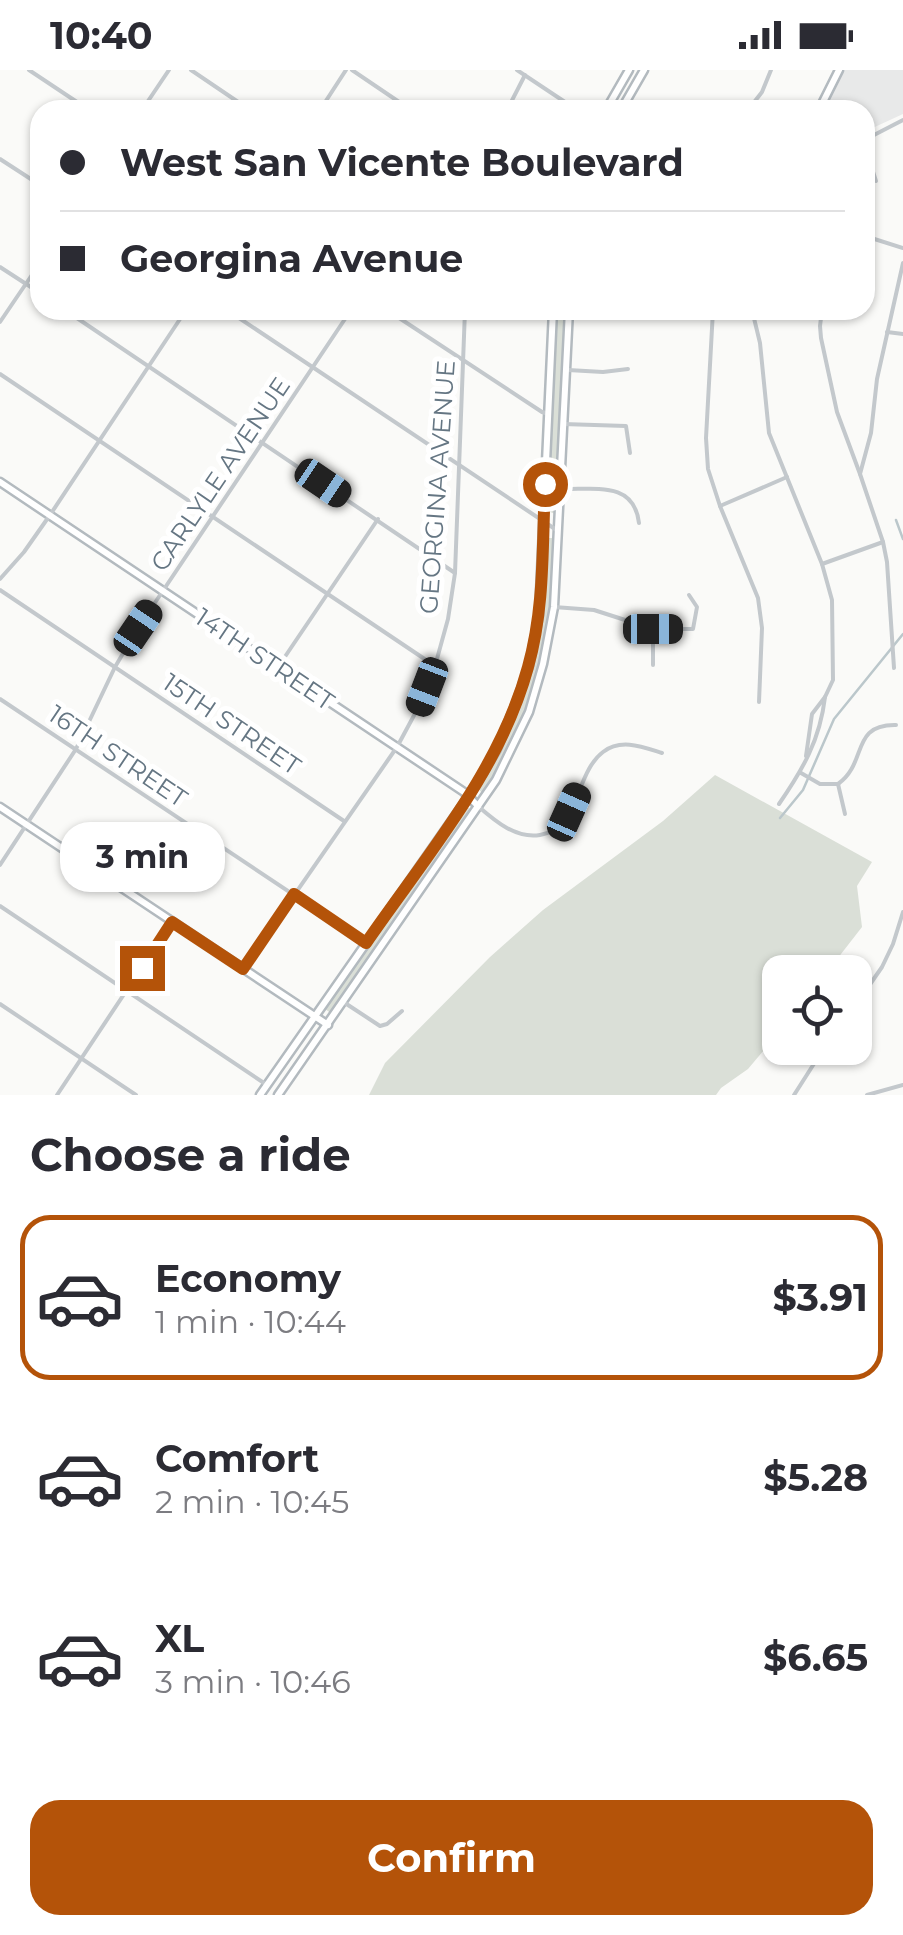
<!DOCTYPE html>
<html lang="en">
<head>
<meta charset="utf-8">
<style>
  :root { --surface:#fff; --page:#f2f2f3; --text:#2b2b33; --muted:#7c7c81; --line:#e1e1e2; --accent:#b45309 }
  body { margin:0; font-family:Montserrat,sans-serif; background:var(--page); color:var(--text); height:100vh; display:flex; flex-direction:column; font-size:38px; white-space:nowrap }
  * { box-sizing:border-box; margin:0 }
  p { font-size:32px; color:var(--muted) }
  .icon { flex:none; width:55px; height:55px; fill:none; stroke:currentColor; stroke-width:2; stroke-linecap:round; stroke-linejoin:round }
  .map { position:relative; height:1025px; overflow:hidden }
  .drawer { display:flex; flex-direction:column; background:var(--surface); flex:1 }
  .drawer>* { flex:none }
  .top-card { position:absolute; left:30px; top:30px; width:845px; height:220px; border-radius:30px; box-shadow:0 2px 8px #0004; display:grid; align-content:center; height:220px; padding:0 30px; background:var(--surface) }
  .controls { position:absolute; left:762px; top:885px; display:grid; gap:20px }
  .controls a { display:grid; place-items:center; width:110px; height:110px; border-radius:20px; background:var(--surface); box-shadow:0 2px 8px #0004; font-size:50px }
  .end { position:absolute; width:45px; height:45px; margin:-22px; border:12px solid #b45309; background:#fff; box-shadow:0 0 0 5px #fff }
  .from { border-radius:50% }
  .bubble { position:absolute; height:70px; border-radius:30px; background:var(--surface); box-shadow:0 2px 8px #0004; font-size:32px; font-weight:700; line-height:70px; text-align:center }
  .car { position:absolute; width:30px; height:60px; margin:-30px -15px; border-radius:12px; box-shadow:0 0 8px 2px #0007; background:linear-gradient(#222 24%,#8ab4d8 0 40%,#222 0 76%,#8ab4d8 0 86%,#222 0) }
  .top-card b { display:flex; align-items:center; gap:35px; height:95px; font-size:38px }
  .top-card b+b { border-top:2px solid var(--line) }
  .top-card i { width:25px; height:25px; background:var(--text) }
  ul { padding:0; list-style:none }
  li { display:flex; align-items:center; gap:30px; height:165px; margin:0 20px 15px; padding:0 10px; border:5px solid transparent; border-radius:30px }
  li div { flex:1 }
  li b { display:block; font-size:38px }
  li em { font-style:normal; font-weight:700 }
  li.active { border-color:var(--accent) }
  li>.icon { width:90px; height:90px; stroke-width:1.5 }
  h2 { padding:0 30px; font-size:45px; line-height:120px }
  .cta { display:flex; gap:20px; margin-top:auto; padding:20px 30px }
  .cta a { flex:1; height:115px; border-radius:30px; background:var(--accent); color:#fff; font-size:40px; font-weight:700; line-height:115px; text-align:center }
  .status { display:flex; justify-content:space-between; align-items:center; height:70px; padding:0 50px; background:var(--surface); direction:ltr }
  .status svg { height:28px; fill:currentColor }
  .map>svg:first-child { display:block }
  .built { fill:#e8e9e9 }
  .green { fill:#dadfd7 }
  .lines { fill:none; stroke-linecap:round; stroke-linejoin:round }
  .stream { stroke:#bbc7cb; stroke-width:2.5 }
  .secondary-casing { stroke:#b3babf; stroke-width:11 }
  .street { stroke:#c3c8cc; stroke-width:4 }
  .secondary { stroke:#fff; stroke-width:6 }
  .route { stroke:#b45309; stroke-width:12 }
  .labels { text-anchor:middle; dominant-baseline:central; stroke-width:10; stroke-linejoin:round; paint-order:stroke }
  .street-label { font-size:25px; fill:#657683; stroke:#fff }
</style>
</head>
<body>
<div class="status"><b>10:40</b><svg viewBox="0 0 49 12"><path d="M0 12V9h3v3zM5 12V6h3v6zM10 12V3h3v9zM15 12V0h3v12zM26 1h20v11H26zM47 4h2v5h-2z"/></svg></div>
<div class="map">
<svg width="903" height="1025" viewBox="0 0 903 1025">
  <rect width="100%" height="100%" fill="#fafaf8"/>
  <polygon class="built" points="845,0 903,0 903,44 866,61 865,40 830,38 827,31"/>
  <g class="green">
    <polygon points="557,240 566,240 555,444 548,441"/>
    <path d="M548,468H553L555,472C551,567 535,639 485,721L481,722L478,718C508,666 532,613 541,553C545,525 541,495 548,468Z"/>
    <polygon points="715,705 872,792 857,816 862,857 827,902 780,902 780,961 748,999 721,1018 716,1025 369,1025 385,993 490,887 543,840 663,751"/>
    <polygon points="466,737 471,739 471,743 332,944 325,939"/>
  </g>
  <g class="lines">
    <g class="stream">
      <polyline points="896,450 903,469"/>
      <polyline points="780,748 803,720 834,649 903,564"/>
    </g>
    <g class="secondary-casing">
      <g id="secondary">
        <polyline points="606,40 629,0"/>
        <polyline points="621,40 644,0"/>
        <polyline points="819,40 839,0"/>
        <polyline points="0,412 464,722 478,736"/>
        <polyline points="0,737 328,955"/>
        <polyline points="260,1025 469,726 496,681 515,636 529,596 539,545 553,240"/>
        <polyline points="278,1025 496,710 529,642 543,594 554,537 569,240"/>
      </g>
    </g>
    <g class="street">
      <polyline points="29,0 89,40"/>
      <polyline points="191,0 250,40"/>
      <polyline points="352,0 411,40"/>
      <polyline points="517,0 577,40"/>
      <polyline points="142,40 169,0"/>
      <polyline points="320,40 346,0"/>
      <polyline points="507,40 525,5"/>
      <polyline points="748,40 762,22 771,0"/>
      <polyline points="779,40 780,37"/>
      <polyline points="865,67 874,65 903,50"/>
      <polyline points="868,67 869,89 876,111"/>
      <polyline points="0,89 40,115"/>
      <polyline points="865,166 903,178"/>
      <polyline points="0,197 40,223"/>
      <polyline points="65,240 455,503"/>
      <polyline points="227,240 558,461"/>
      <polyline points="387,240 542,342 549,344"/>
      <polyline points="713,240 706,368 708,399 720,436 758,528 762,558 759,632"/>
      <polyline points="752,240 760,273 769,363 822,494 832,530 833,610 825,627 812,644 806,686"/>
      <polyline points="822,240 820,256 821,268 837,342 860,404"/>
      <polyline points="0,252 40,193"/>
      <polyline points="887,262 903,264"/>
      <polyline points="568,300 603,302 628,299"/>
      <polyline points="0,304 435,596"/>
      <polyline points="563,354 626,356 630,383"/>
      <path d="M560,419C594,420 634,410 639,453"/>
      <polyline points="720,436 787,407"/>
      <polyline points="822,494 883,472"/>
      <polyline points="0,509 24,482 50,445 186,240"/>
      <polyline points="0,520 344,751"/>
      <polyline points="554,537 594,540 653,559 693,559 697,537 689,525"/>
      <polyline points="653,559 653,595"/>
      <polyline points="278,597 378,449"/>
      <polyline points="894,598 887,492 883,472 860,404 871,363 877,309 903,193"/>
      <polyline points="0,629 366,873"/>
      <path d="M801,703L820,714H838C868,693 850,654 896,655"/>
      <polyline points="838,714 845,744"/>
      <path d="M779,734C803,699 820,670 825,627"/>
      <path d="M479,737C495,751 516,769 540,765C580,758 575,703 603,682C621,668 643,677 662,683"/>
      <polyline points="0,795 76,679 115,597 138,558 351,240"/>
      <polyline points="0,836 267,1015"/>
      <polyline points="245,896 397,677 418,638 435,596 448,549 455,503 465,240"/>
      <polyline points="345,933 380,956 387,954 402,941"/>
      <polyline points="0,934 136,1025"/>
      <polyline points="855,936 882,897 893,874 903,842"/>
      <polyline points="57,1025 172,852"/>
      <polyline points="794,1025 824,978"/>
      <polyline points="867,1025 903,1015"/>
    </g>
    <use href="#secondary" class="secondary"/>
  </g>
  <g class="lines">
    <path class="route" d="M142,898L172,852L243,899L294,824L366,873C426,786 500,701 528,597C545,537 542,475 545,414"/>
  </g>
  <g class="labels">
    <g class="street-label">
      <text transform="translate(220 404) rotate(-56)">CARLYLE AVENUE</text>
      <text transform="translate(437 417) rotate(-86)">GEORGINA AVENUE</text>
      <text transform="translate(265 589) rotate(34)">14TH STREET</text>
      <text transform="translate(232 654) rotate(34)">15TH STREET</text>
      <text transform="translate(118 686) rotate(34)">16TH STREET</text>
    </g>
  </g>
</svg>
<div class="controls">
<a><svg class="icon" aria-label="locate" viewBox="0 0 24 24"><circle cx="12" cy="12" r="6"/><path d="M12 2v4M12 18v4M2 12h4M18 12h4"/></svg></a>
</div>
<i class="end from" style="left:545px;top:414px"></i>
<i class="end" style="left:142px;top:898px"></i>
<div class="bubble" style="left:60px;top:752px;width:165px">3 min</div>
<i class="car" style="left:323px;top:413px;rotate:124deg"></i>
<i class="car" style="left:138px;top:558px;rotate:34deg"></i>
<i class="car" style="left:653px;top:559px;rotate:90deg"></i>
<i class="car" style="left:427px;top:617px;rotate:201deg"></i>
<i class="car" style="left:569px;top:742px;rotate:24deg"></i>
<div class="top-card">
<b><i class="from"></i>West San Vicente Boulevard</b>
<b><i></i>Georgina Avenue</b>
</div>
</div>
<section class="drawer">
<h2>Choose a ride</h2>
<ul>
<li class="active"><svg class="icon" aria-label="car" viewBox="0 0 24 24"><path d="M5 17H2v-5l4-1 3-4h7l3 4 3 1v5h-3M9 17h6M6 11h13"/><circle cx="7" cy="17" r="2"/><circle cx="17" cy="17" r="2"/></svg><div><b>Economy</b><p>1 min · 10:44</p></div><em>$3.91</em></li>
<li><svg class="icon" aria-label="car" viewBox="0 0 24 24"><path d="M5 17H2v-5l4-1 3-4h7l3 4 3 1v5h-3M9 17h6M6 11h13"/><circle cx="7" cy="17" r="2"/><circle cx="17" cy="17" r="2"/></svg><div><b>Comfort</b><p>2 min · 10:45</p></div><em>$5.28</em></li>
<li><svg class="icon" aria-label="car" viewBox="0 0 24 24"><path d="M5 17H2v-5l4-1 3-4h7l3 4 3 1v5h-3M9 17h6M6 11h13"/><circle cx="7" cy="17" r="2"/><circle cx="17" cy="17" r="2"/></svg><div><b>XL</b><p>3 min · 10:46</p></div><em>$6.65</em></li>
</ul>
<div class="cta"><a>Confirm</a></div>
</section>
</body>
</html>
